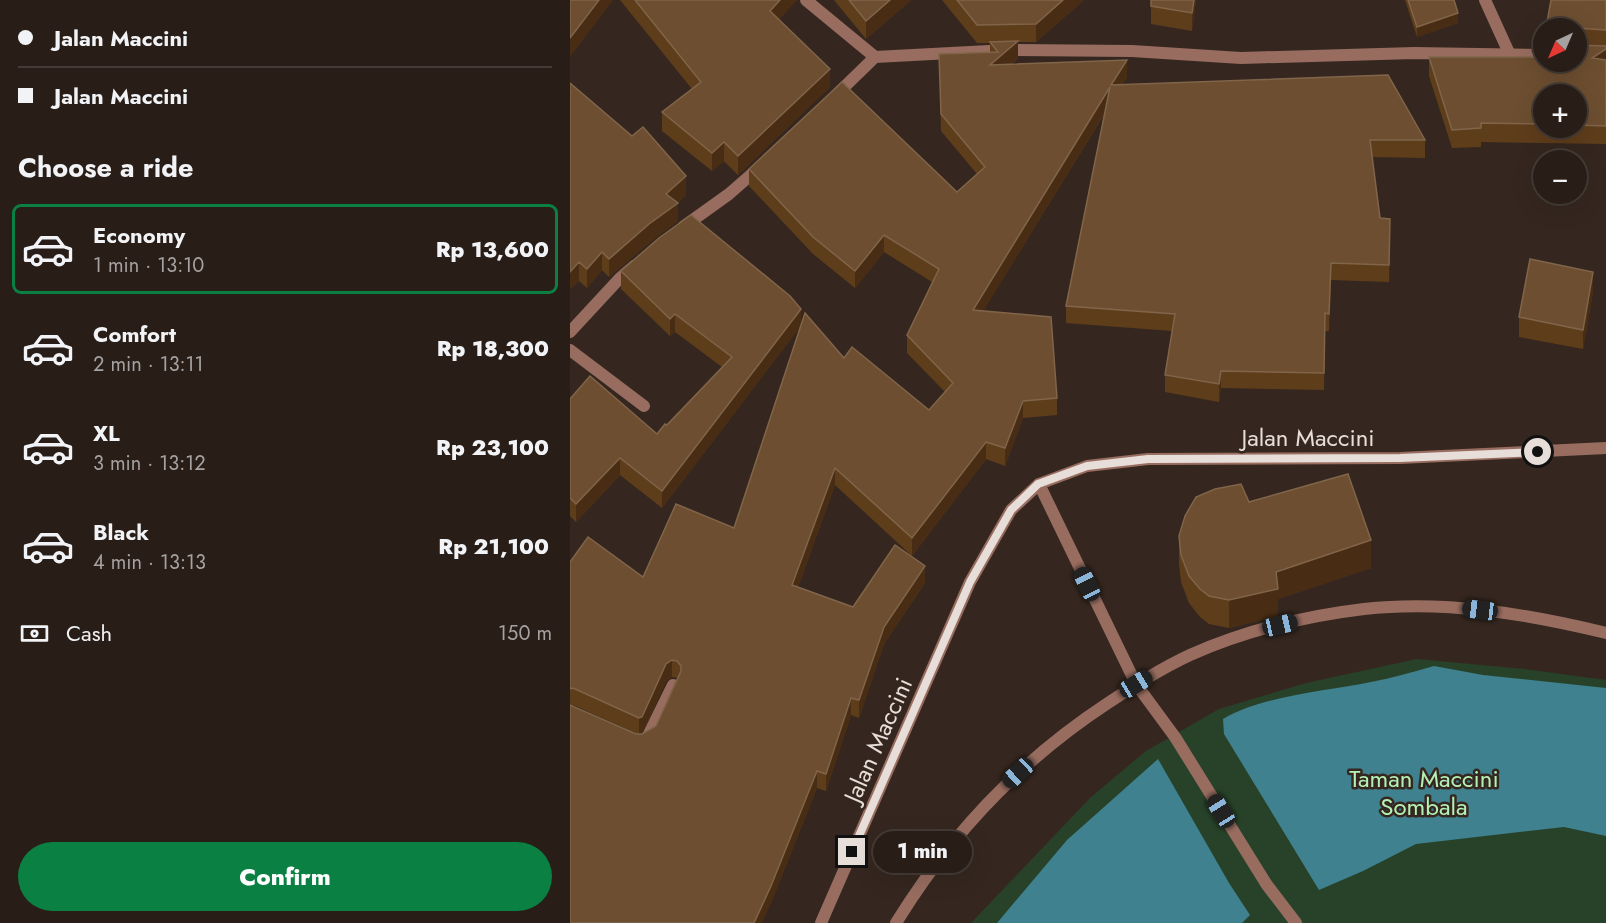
<!DOCTYPE html>
<html lang="en">
<head>
<meta charset="utf-8">
<style>
  :root { --surface:#281d17; --page:#302620; --text:#f1f3f6; --muted:#a5a2a1; --line:#443b36; --accent:#0b8043 }
  body { margin:0; font-family:Jost,sans-serif; background:var(--page); color:var(--text); height:100vh; display:flex; flex-direction:column; font-size:22px; white-space:nowrap }
  * { box-sizing:border-box; margin:0 }
  p { font-size:20px; color:var(--muted) }
  .icon { flex:none; width:33px; height:33px; fill:none; stroke:currentColor; stroke-width:2; stroke-linecap:round; stroke-linejoin:round }
  .map { position:relative; flex:1; overflow:hidden }
  .sheet { display:flex; flex-direction:column; background:var(--surface); width:570px }
  .sheet>* { flex:none }
  .banner { display:grid; align-content:center; height:132px; padding:0 18px; background:var(--surface) }
  .needle { width:39px; rotate:224deg }
  .fabs { position:absolute; left:963px; top:18px; display:grid; gap:12px }
  .fabs a { display:grid; place-items:center; width:54px; height:54px; border-radius:50%; background:var(--surface); box-shadow:0 6px 24px #0002,0 0 0 2px var(--line); font-size:30px }
  .end { position:absolute; width:27px; height:27px; margin:-14px; border:8px solid #e8ded9; background:#111; box-shadow:0 0 0 3px #111 }
  .from { border-radius:50% }
  .bubble { position:absolute; height:42px; border-radius:21px; background:var(--surface); box-shadow:0 6px 24px #0002,0 0 0 2px var(--line); font-size:20px; font-weight:800; line-height:42px; text-align:center }
  .car { position:absolute; width:18px; height:36px; margin:-18px -9px; border-radius:8px; box-shadow:0 0 4px 2px #0007; background:linear-gradient(#222 24%,#8ab4d8 0 40%,#222 0 76%,#8ab4d8 0 86%,#222 0) }
  .banner b { display:flex; align-items:center; gap:21px; height:57px; font-size:22px }
  .banner b+b { border-top:2px solid var(--line) }
  .banner i { width:15px; height:15px; background:var(--text) }
  ul { padding:0; list-style:none }
  li { display:flex; align-items:center; gap:18px; height:90px; margin:0 12px 9px; padding:0 6px; border:3px solid transparent; border-radius:9px }
  li div { flex:1 }
  li b { display:block; font-size:22px }
  li em { font-style:normal; font-weight:800 }
  li.active { border-color:var(--accent) }
  li>.icon { width:54px; height:54px; stroke-width:1.5 }
  h2 { padding:0 18px; font-size:27px; line-height:72px }
  .pay { display:flex; align-items:center; gap:15px; height:66px; padding:0 18px; font-size:22px }
  .pay p { margin-inline-start:auto }
  .primary-button { display:flex; gap:12px; margin-top:auto; padding:12px 18px }
  .primary-button a { flex:1; height:69px; border-radius:36px; background:var(--accent); color:#fff; font-size:24px; font-weight:800; line-height:69px; text-align:center }
  main { display:flex; flex:1; min-height:0 }
  .map>svg:first-child { display:block }
  .green { fill:#284229 }
  .water { fill:#3f818f }
  .lines { fill:none; stroke-linecap:round; stroke-linejoin:round }
  .lane { stroke:#986d60; stroke-width:12 }
  .street { stroke:#986d60; stroke-width:12 }
  .wall { fill:#5e3d1b; fill-rule:evenodd }
  .shaded-wall { fill:#482d14 }
  .building { fill:#6d4e30; stroke:#80654a; stroke-width:1.5 }
  .route { stroke:#e8ded9; stroke-width:8 }
  .labels { text-anchor:middle; dominant-baseline:central; stroke-width:5; stroke-linejoin:round; paint-order:stroke }
  .street-label { font-size:24px; fill:#e8ded9; stroke:#35271f }
  .park-label { font-size:24px; fill:#b4f1b6; stroke:#35271f }
</style>
</head>
<body>
<main>
<section class="sheet">
<div class="banner">
<b><i class="from"></i>Jalan Maccini</b>
<b><i></i>Jalan Maccini</b>
</div>
<h2>Choose a ride</h2>
<ul>
<li class="active"><svg class="icon" aria-label="car" viewBox="0 0 24 24"><path d="M5 17H2v-5l4-1 3-4h7l3 4 3 1v5h-3M9 17h6M6 11h13"/><circle cx="7" cy="17" r="2"/><circle cx="17" cy="17" r="2"/></svg><div><b>Economy</b><p>1 min · 13:10</p></div><em>Rp 13,600</em></li>
<li><svg class="icon" aria-label="car" viewBox="0 0 24 24"><path d="M5 17H2v-5l4-1 3-4h7l3 4 3 1v5h-3M9 17h6M6 11h13"/><circle cx="7" cy="17" r="2"/><circle cx="17" cy="17" r="2"/></svg><div><b>Comfort</b><p>2 min · 13:11</p></div><em>Rp 18,300</em></li>
<li><svg class="icon" aria-label="car" viewBox="0 0 24 24"><path d="M5 17H2v-5l4-1 3-4h7l3 4 3 1v5h-3M9 17h6M6 11h13"/><circle cx="7" cy="17" r="2"/><circle cx="17" cy="17" r="2"/></svg><div><b>XL</b><p>3 min · 13:12</p></div><em>Rp 23,100</em></li>
<li><svg class="icon" aria-label="car" viewBox="0 0 24 24"><path d="M5 17H2v-5l4-1 3-4h7l3 4 3 1v5h-3M9 17h6M6 11h13"/><circle cx="7" cy="17" r="2"/><circle cx="17" cy="17" r="2"/></svg><div><b>Black</b><p>4 min · 13:13</p></div><em>Rp 21,100</em></li>
</ul>
<div class="pay"><svg class="icon" aria-label="cash" viewBox="0 0 24 24"><path d="M3 7h18v10H3z"/><circle cx="12" cy="12" r="2"/></svg>Cash<p>150 m</p></div>
<div class="primary-button"><a>Confirm</a></div>
</section>
<div class="map">
<svg width="1036" height="923" viewBox="0 0 1036 923">
  <rect width="100%" height="100%" fill="#35271f"/>
  <polygon class="green" points="847,659 954,669 1036,680 1036,923 401,923 520,798 576,751 649,709 736,683"/>
  <g class="water">
    <path d="M864,666L913,675L1036,688V836L994,827L846,844L793,871L749,890L654,734L653,719C691,696 757,691 801,682C822,678 843,672 864,666Z"/>
    <polygon points="588,759 659,883 680,915 672,923 427,923 497,840"/>
  </g>
  <g class="lines">
    <polyline class="lane" points="469,484 566,684 605,737 697,885 726,923"/>
    <g class="street">
      <polyline points="236,0 305,57"/>
      <polyline points="915,0 940,55"/>
      <polyline points="265,96 305,57 438,50 562,51 671,58 844,53 974,55"/>
      <polyline points="113,227 159,194 191,166"/>
      <polyline points="0,332 50,278 64,266"/>
      <polyline points="0,350 74,406"/>
      <polyline points="76,740 103,685"/>
      <polyline points="251,923 400,582 441,510 469,484 517,466 578,459 830,458 1036,448"/>
      <path d="M326,923C380,835 451,760 538,703C564,686 590,669 620,655C674,631 735,616 794,609C875,600 958,614 1036,633"/>
    </g>
  </g>
  <g class="wall">
    <polygon points="50,0 227,0 209,19 260,87 168,175 154,161 142,171 92,131 92,112 122,89"/>
    <polygon points="264,0 341,0 296,39"/>
    <path d="M372,0H514L466,42H448V58L441,65L557,77L552,85L855,140V158L802,157L810,218L820,236L819,282L761,280L759,331H755L754,390L651,388L649,402L595,392V375L602,331L496,323V306L535,113L413,311L487,398V415L453,418L435,466L416,459L342,556L265,485L228,587L283,607L355,583L314,644L289,718L281,715L256,791L247,788L201,903L0,923V562L73,577L164,528L230,327L92,508L50,475L6,522L0,516V399L87,434L152,367L105,332L100,336L51,289V271L231,325L274,358L359,410L375,392L337,353V335L362,282L314,252L285,288L243,254L179,186V169L387,192L407,174L371,131L369,54L420,53V43H407ZM102,677L107,678L86,726L72,734H70H72L96,681ZM3,705L68,734H66L2,706Z"/>
    <polygon points="581,0 626,0 622,31 581,24"/>
    <polygon points="835,0 884,0 888,23 847,37"/>
    <path d="M1036,0V144L911,142V147L882,148L859,76V57L1006,62V28ZM974,94H1006V128H974Z"/>
    <polygon points="0,83 116,195 107,203 108,221 79,243 39,277 32,270 17,288 9,281"/>
    <polygon points="1023,292 1013,349 949,337 949,317"/>
    <polygon points="679,502 801,568 708,599 708,616 659,628 639,624 630,617 619,603 611,582 609,564 609,536"/>
  </g>
  <g class="shaded-wall">
    <polygon points="29,0 43,0 0,57 0,38"/>
    <polygon points="210,0 227,0 200,29 200,11"/>
    <polygon points="320,0 341,0 296,39 296,21"/>
    <polygon points="493,0 514,0 466,42 466,24"/>
    <polygon points="624,0 626,0 622,31 622,13"/>
    <polygon points="888,13 888,23 847,37 847,27"/>
    <polygon points="448,41 448,58 420,83 420,65"/>
    <polygon points="1036,49 1036,68 1022,58"/>
    <polygon points="557,60 557,77 541,102 541,85"/>
    <polygon points="260,69 260,87 168,175 168,156"/>
    <polygon points="540,87 540,104 403,328 403,310"/>
    <polygon points="154,142 154,161 142,171 142,153"/>
    <polygon points="116,176 116,195 100,209 108,203 108,221 79,243 39,277 39,259 96,194"/>
    <polygon points="314,235 314,252 285,288 285,271"/>
    <polygon points="32,252 32,270 17,288 17,269"/>
    <polygon points="9,262 9,281 0,290 0,272"/>
    <polygon points="761,263 761,280 759,331 759,314"/>
    <polygon points="1023,272 1023,292 1013,349 1013,330"/>
    <polygon points="231,309 231,326 92,508 92,491"/>
    <polygon points="105,314 105,332 100,336 100,319"/>
    <polygon points="651,371 651,388 649,402 649,384"/>
    <polygon points="453,401 453,418 435,466 435,448"/>
    <polygon points="416,442 416,459 342,556 342,538"/>
    <polygon points="50,458 50,475 6,522 6,504"/>
    <polygon points="265,468 265,485 222,603 222,585"/>
    <polygon points="801,540 801,568 708,599 708,616 659,628 659,600 706,572"/>
    <polygon points="355,566 355,583 314,644 289,718 289,700 314,627"/>
    <polygon points="102,660 102,677 96,681 72,734 69,735 69,718 96,664"/>
    <polygon points="281,698 281,715 256,791 256,774"/>
    <polygon points="247,771 247,788 201,903 192,923 184,923"/>
  </g>
  <g class="building">
    <polygon points="0,0 29,0 0,38"/>
    <polygon points="65,0 210,0 200,11 260,69 168,156 154,142 142,153 92,112 131,82"/>
    <polygon points="279,0 320,0 296,21"/>
    <polygon points="387,0 493,0 466,24 407,25"/>
    <polygon points="581,0 624,0 622,13 581,6"/>
    <polygon points="838,0 884,0 888,13 847,27"/>
    <polygon points="981,0 1036,0 1036,30 1006,28 976,28"/>
    <polygon points="448,41 420,65 557,60 541,85 818,75 855,140 800,140 810,218 820,219 819,265 761,263 759,314 755,313 754,373 651,371 649,384 595,375 605,314 496,306 540,87 403,310 481,317 487,398 453,401 435,448 416,442 342,538 265,468 222,585 283,607 325,545 355,566 314,627 289,700 281,698 256,774 247,771 201,886 184,923 0,923 0,705 66,734 72,734 86,726 111,671 111,666 107,661 102,660 96,664 72,717 69,718 3,688 0,689 0,562 18,537 73,577 106,504 164,528 235,313 274,358 282,347 359,410 383,383 337,335 369,269 314,235 285,271 243,237 179,169 272,82 387,192 415,167 371,114 369,54 428,52 420,42"/>
    <polygon points="974,44 974,62 1006,62 1006,45 1036,46 1036,49 1022,58 1036,60 1036,126 1006,125 1006,94 974,94 974,124 911,123 911,128 882,130 859,57 970,57 972,45"/>
    <polygon points="0,83 62,136 73,127 116,176 96,194 108,203 79,224 39,259 32,252 17,269 9,262 0,272"/>
    <polygon points="121,215 220,296 231,309 92,491 50,458 6,504 0,498 0,399 20,376 87,434 95,424 97,425 162,357 105,314 100,319 51,271 89,238"/>
    <polygon points="960,259 1023,272 1013,330 949,317"/>
    <polygon points="778,474 801,540 706,572 708,589 659,600 639,596 630,589 619,576 611,555 609,536 615,516 626,497 645,489 671,484 679,502"/>
  </g>
  <g class="lines">
    <polyline class="route" points="282,852 400,582 441,510 468,484 517,466 578,459 830,458 968,452"/>
  </g>
  <g class="labels">
    <g class="street-label">
      <text x="738" y="437">Jalan Maccini</text>
      <text transform="translate(308 740) rotate(-66)">Jalan Maccini</text>
    </g>
    <g class="park-label">
      <text x="854" y="778">Taman Maccini<tspan x="854" dy="28">Sombala</tspan></text>
    </g>
  </g>
</svg>
<div class="fabs">
<a><svg class="needle" viewBox="-14 -14 28 28"><path d="M0-13l5 13h-10z" fill="#e53935"/><path d="M0 13l5-13h-10z" fill="#a5a2a1"/></svg></a>
<a>+</a>
<a>−</a>
</div>
<i class="end from" style="left:968px;top:452px"></i>
<i class="end" style="left:282px;top:852px"></i>
<div class="bubble" style="left:303px;top:831px;width:99px">1 min</div>
<i class="car" style="left:517px;top:584px;rotate:334deg"></i>
<i class="car" style="left:910px;top:610px;rotate:277deg"></i>
<i class="car" style="left:710px;top:625px;rotate:77deg"></i>
<i class="car" style="left:566px;top:684px;rotate:59deg"></i>
<i class="car" style="left:448px;top:773px;rotate:227deg"></i>
<i class="car" style="left:651px;top:811px;rotate:328deg"></i>
</div>
</main>
</body>
</html>
